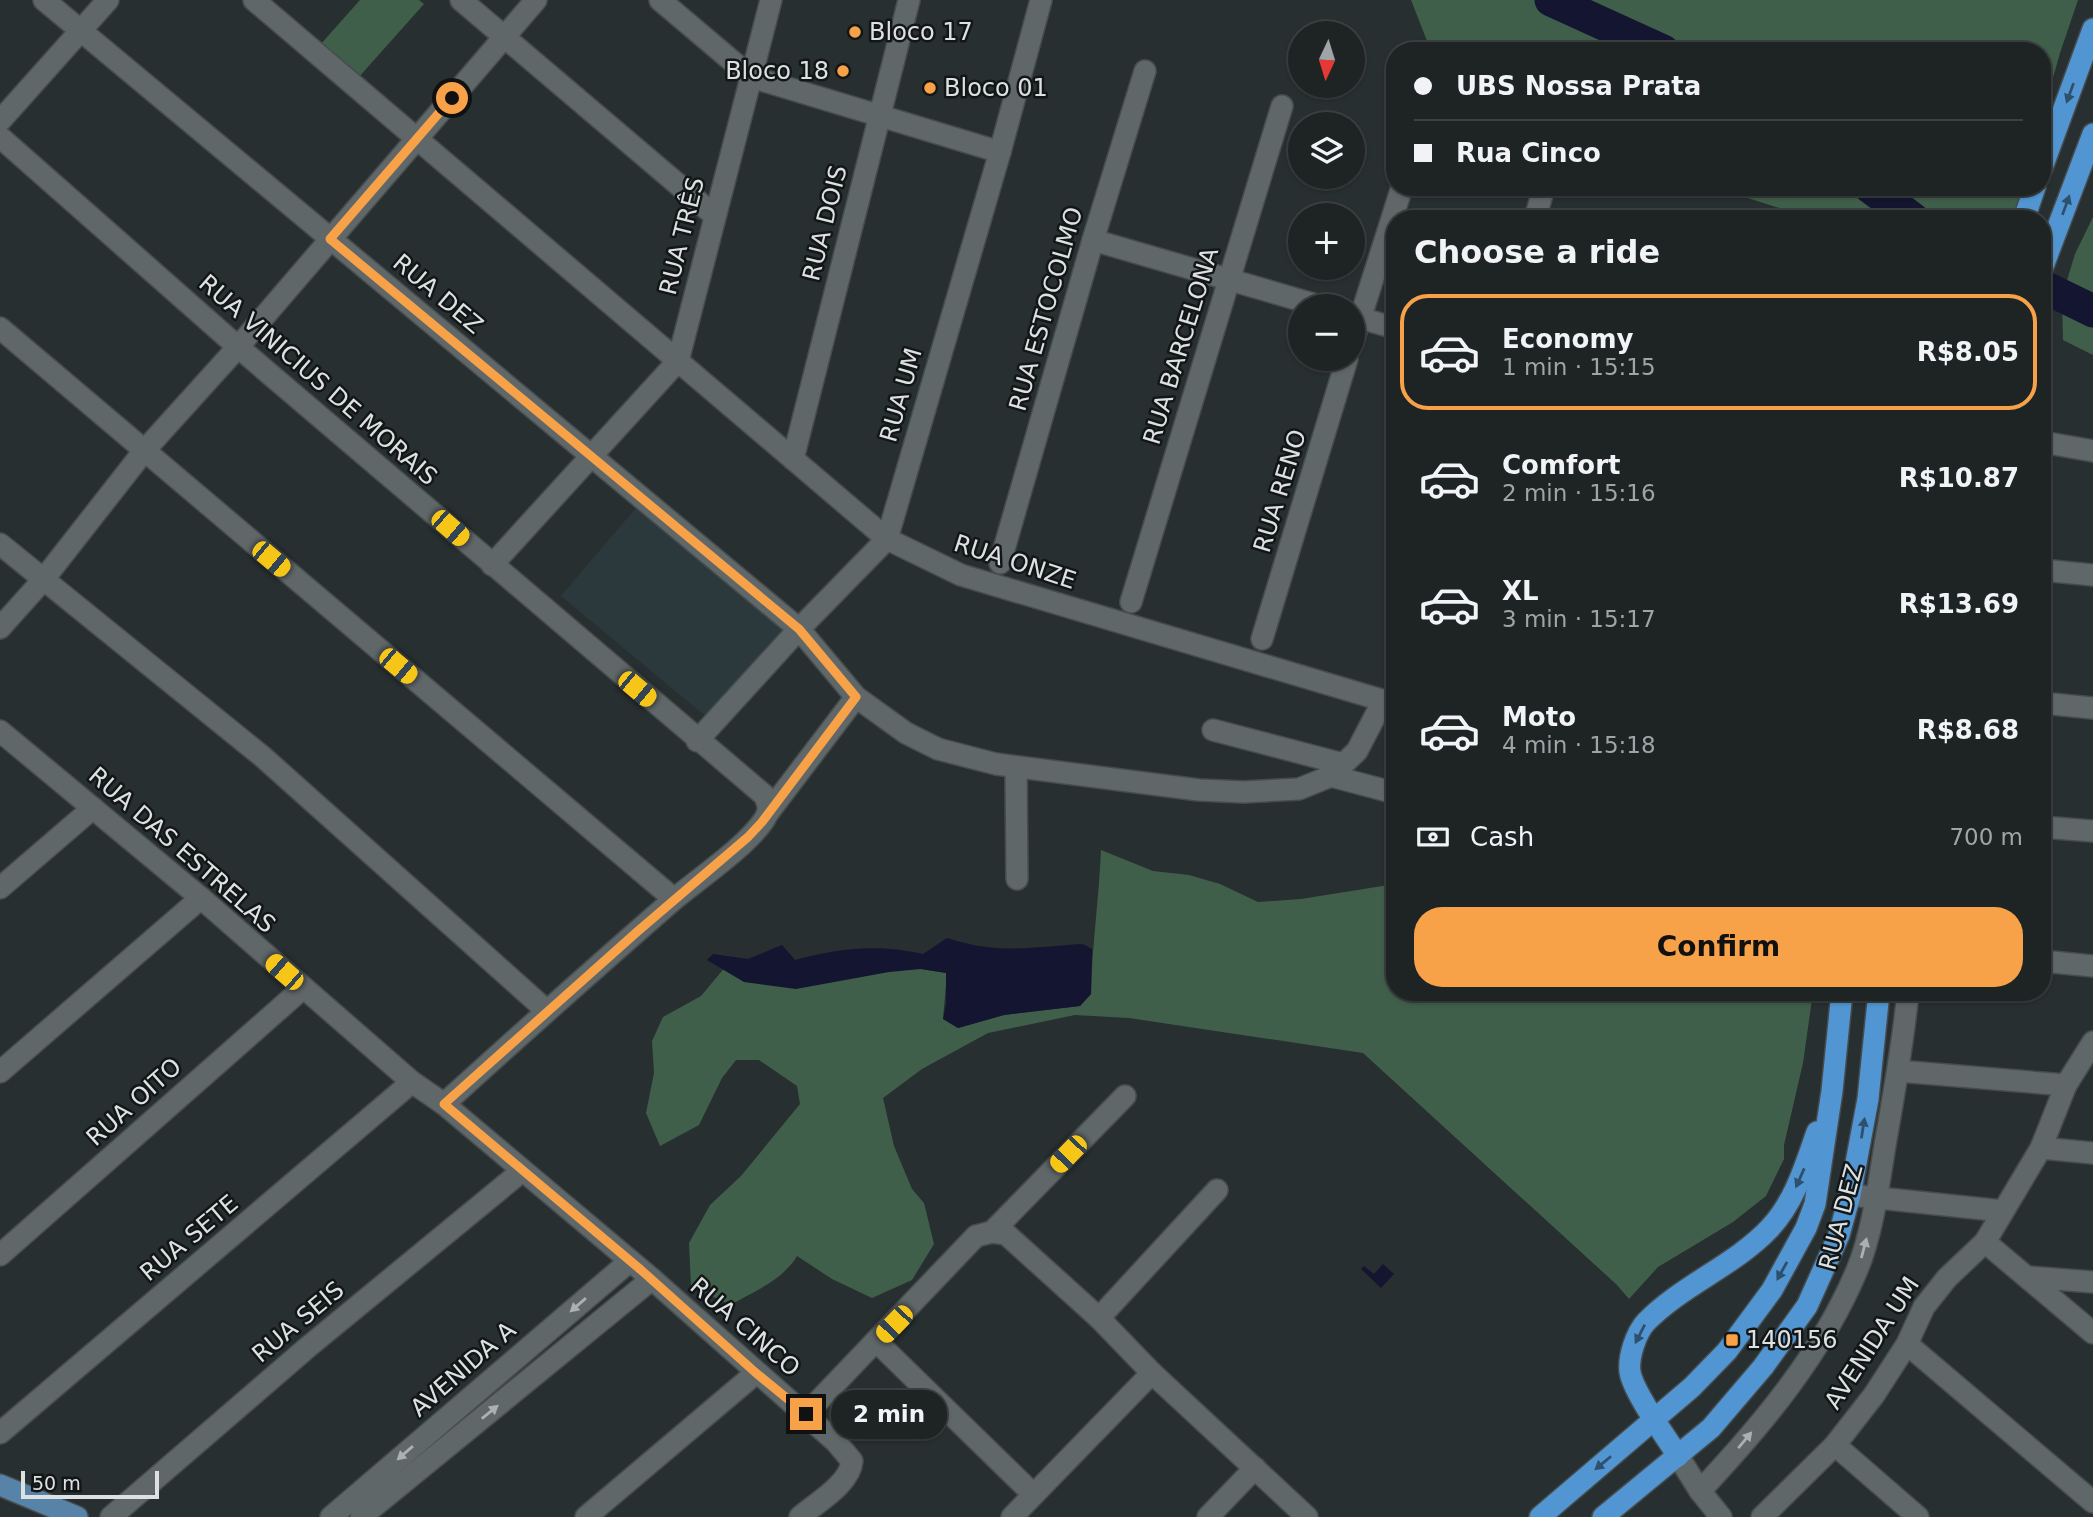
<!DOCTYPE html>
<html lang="en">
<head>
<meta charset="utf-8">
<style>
  :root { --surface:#1e2324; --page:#262b2c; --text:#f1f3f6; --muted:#a1a4a6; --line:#3c4041; --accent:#f7a149 }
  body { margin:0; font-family:"DejaVu Sans",sans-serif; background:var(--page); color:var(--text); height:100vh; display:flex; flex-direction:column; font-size:26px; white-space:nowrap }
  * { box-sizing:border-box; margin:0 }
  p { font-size:23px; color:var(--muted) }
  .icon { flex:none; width:38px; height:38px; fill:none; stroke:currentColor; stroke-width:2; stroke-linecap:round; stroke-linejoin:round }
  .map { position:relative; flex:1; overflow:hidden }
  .sheet { position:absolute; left:1386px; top:210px; width:665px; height:791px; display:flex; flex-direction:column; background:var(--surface); border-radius:28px; box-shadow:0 2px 5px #0004,0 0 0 2px var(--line) }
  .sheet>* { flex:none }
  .guide { position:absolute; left:1386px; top:42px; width:665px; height:154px; border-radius:28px; box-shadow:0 2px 5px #0004,0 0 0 2px var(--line); display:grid; align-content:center; height:154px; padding:0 28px; background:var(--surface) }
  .needle { width:46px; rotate:184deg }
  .tools { position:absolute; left:1288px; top:21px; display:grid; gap:14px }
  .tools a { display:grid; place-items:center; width:77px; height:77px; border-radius:50%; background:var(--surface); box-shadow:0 2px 5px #0004,0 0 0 2px var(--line); font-size:35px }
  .scale { position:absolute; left:21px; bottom:18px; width:138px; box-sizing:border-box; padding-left:7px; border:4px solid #dde1e2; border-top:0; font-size:19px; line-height:24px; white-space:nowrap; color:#dde1e2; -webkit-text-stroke:5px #131617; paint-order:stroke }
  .end { position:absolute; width:32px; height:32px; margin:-16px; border:9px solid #f7a149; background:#111; box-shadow:0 0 0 4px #111 }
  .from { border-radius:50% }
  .bubble { position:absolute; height:49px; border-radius:24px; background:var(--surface); box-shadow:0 2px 5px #0004,0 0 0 2px var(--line); font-size:23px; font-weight:800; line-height:49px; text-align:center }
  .car { position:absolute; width:21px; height:42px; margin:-21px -10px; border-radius:9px; box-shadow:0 0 5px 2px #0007; background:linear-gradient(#f5c518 24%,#345 0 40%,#f5c518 0 76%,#345 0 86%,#f5c518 0) }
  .guide b { display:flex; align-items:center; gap:24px; height:66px; font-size:26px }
  .guide b+b { border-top:2px solid var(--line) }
  .guide i { width:18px; height:18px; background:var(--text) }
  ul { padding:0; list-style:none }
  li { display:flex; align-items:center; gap:21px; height:116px; margin:0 14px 10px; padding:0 14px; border:4px solid transparent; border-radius:28px }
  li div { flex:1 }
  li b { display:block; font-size:26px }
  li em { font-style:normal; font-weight:800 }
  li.current { border-color:var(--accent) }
  li>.icon { width:63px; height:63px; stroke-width:1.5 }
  h2 { padding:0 28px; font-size:32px; line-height:84px }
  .pay { display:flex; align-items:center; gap:18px; height:77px; padding:0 28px; font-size:26px }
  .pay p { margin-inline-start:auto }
  .action { display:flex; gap:14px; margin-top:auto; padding:14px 28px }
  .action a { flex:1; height:80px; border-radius:28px; background:var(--accent); color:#111; font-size:28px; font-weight:800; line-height:80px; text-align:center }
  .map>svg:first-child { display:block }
  .built { fill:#2b393d }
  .green { fill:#405f4a }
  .water { fill:#131531 }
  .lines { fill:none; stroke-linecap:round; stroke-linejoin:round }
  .river { stroke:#131531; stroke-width:33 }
  .minor-casing { stroke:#464c4d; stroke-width:24 }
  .major-casing { stroke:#464c4d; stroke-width:24 }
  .highway-casing { stroke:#464c4d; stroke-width:24 }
  .minor { stroke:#606769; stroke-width:21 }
  .major { stroke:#5783a9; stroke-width:21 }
  .highway { stroke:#5196d3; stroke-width:21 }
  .oneway { fill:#2f506c }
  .oneway2 { fill:#abb0b2 }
  .route { stroke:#f7a149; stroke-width:9 }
  .poi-dot { fill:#f7a149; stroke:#131617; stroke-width:2.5 }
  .labels { text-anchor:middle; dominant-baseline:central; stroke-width:5; stroke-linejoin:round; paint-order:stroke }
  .poi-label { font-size:24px; fill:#dde1e2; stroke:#131617; text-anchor:start }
  .street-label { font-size:24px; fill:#dde1e2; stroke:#131617 }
</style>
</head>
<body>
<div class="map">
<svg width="2093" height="1517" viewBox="0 0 2093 1517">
  <rect width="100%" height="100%" fill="#282f30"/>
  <polygon class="built" points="641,502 788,626 709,719 561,596"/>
  <g class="green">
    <polygon points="360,0 419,0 424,4 358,78 320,45"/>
    <polygon points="1411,0 2078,0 2060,53 2042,117 2042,51 1431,51"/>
    <polygon points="1713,187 2023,187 2012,219 1814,219"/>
    <polygon points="2093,217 2093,355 2063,340 2062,297 2075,254"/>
    <path d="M1101,850L1153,871L1189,875L1220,884L1258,902L1301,899L1395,884V992H1813L1803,1063L1784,1145V1159L1766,1196L1733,1222L1658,1267L1629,1299L1617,1285L1363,1053L1129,1018L1075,1015L988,1033L922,1069L883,1098L894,1146L912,1189L924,1203L934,1244L912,1280L872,1298L832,1279L797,1256C783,1280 753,1292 730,1305L691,1286L689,1243L710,1205L741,1176L800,1104L797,1086L759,1060H736L722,1078L699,1125L660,1146L646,1113L654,1073L652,1041L663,1017L701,996L726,966L921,969L947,973L943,1019L958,1028L1004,1015L1080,1006L1091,994C1092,945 1099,898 1101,850Z"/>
  </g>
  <g class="water">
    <path d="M947,938C999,955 1030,947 1083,944L1092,949L1091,994L1080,1006L1004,1015L958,1028L943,1019L946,1004V973L921,969L889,972L796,989L744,982L707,960L713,954L748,959L782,945L795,960C841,948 876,944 923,954Z"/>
    <polygon points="1383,1264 1394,1274 1381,1288 1361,1269 1364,1266 1374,1274"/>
  </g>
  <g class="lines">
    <g class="river">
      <polyline points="1551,0 1663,51"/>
      <polyline points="1870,187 1913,219"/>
      <polyline points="2042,286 2093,311"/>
    </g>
    <g class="minor-casing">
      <g id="minor">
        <polyline points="44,0 799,629 856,697 906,733 938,749 996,764 1199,790 1244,792 1299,789 1331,776 1357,751 1383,701"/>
        <polyline points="254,0 887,539 961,575 1395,704"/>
        <polyline points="461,0 714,215"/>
        <polyline points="660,0 751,77 1000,152"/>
        <polyline points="0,121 108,0"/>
        <path d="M0,137L238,347L764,795C769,805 770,811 764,820C746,847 698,879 672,901C595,968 519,1036 444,1104"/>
        <polyline points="1535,219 1543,191"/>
        <polyline points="1093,240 1320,306"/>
        <polyline points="1353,316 1395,328"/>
        <polyline points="0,328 674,899"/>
        <polyline points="1353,341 1402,187"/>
        <polyline points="2042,442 2093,451"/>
        <polyline points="793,459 909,0"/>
        <polyline points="0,544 263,757 547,1011"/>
        <polyline points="1000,563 1093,240 1145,71"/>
        <polyline points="492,565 678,361 771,0"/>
        <polyline points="2042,570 2093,575"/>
        <polyline points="1131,602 1282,106"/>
        <polyline points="0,628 43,580 144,451 238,347 536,0"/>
        <polyline points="1262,639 1347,359"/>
        <polyline points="2042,703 2093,708"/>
        <polyline points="1213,730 1343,764"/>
        <path d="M0,731L201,898L412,1082L444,1104L652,1279L836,1442L852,1461C850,1484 816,1503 800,1517"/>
        <polyline points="697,741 799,629 887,539 1000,152 1041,0"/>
        <polyline points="1016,767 1017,879"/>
        <polyline points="1331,776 1395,793"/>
        <polyline points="768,813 856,697"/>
        <polyline points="2042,827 2093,831"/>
        <polyline points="0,888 93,808"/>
        <polyline points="2042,961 2093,966"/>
        <polyline points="1898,1071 2066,1085"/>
        <polyline points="0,1072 201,898"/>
        <polyline points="2041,1148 2093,1153"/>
        <polyline points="1850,1195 2003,1211"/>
        <polyline points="992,1232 1125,1096"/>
        <polyline points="1985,1242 2093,1333"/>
        <polyline points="0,1255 303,988"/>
        <polyline points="2029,1277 2093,1282"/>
        <polyline points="1099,1318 1217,1190"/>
        <polyline points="877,1342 1033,1494"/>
        <polyline points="1907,1344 2093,1502"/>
        <polyline points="806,1414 976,1236 992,1232 1006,1234 1099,1318 1152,1373 1307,1517"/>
        <polyline points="0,1433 412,1082"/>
        <polyline points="1835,1445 1918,1517"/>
        <polyline points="1678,1456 1700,1491 1721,1517"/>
        <path d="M1700,1491C1761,1426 1822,1354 1857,1270C1872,1235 1879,1183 1885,1145C1894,1094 1903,1044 1908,992"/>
        <polyline points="111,1517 308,1347 522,1171"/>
        <polyline points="331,1517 630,1261"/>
        <polyline points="361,1517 652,1279"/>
        <polyline points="586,1517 756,1373"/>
        <polyline points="1012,1517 1152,1373"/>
        <polyline points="1208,1517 1255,1468"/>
        <polyline points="1762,1517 1835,1445 1874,1395 1907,1344 1924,1307 1947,1278 1985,1242 2041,1148 2066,1085 2093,1042"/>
      </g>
    </g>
    <g class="major-casing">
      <polyline id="major" points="0,1485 77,1517"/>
    </g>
    <g class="highway-casing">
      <g id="highway">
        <polyline points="2042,168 2093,29"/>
        <polyline points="2024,219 2035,187"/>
        <polyline points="2042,269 2093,134"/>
        <path d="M1678,1456C1666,1437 1633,1392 1630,1372C1628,1357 1636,1333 1646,1322C1682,1285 1734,1266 1770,1228C1795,1201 1805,1166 1817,1132"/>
        <polyline points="1540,1517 1692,1387 1727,1351 1772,1290 1806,1228 1815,1204 1832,1091 1842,992"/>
        <polyline points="1603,1517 1711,1428 1763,1367 1807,1306 1839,1235 1850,1195 1868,1099 1879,992"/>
      </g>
    </g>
    <use href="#minor" class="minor"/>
    <use href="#major" class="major"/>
    <use href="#highway" class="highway"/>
  </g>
  <defs><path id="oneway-solid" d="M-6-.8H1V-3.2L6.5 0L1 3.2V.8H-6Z" transform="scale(1.75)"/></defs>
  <g class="oneway">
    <use href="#oneway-solid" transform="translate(2070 93) rotate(110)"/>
    <use href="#oneway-solid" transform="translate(2066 205) rotate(-70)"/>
    <use href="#oneway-solid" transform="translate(1863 1128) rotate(-81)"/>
    <use href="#oneway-solid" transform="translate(1800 1178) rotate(114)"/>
    <use href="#oneway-solid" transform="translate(1782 1271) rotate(119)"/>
    <use href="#oneway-solid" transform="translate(1640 1334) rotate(117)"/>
    <use href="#oneway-solid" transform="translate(1603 1463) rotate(140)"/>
  </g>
  <g class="oneway2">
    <use href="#oneway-solid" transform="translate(1864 1248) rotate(-75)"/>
    <use href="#oneway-solid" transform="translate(578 1305) rotate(139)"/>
    <use href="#oneway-solid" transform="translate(490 1412) rotate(-39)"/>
    <use href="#oneway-solid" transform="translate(1745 1440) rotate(-50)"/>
    <use href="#oneway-solid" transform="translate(405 1453) rotate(139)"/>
  </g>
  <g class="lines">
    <polyline class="route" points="452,98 330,239 799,629 856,697 762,822 748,837 638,931 444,1104 641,1270 756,1373 806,1414"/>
  </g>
  <g class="poi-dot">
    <circle cx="855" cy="32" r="7"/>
    <circle cx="843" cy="71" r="7"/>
    <circle cx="930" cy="88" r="7"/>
    <rect x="1725" y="1333" width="14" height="14" rx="3.5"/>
  </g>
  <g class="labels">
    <g class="poi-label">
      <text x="869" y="32">Bloco 17</text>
      <text x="829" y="71" text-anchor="end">Bloco 18</text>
      <text x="944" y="88">Bloco 01</text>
      <text x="1746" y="1340">140156</text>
    </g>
    <g class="street-label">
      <text transform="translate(825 223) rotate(-76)">RUA DOIS</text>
      <text transform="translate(682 236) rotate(-76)">RUA TRÊS</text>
      <text transform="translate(438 294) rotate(40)">RUA DEZ</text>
      <text transform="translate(1046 309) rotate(-74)">RUA ESTOCOLMO</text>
      <text transform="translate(1181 346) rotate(-73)">RUA BARCELONA</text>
      <text transform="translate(318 380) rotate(41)">RUA VINICIUS DE MORAIS</text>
      <text transform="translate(901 395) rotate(-74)">RUA UM</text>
      <text transform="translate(1280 491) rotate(-73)">RUA RENO</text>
      <text transform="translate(1015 562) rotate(18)">RUA ONZE</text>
      <text transform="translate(182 850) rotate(41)">RUA DAS ESTRELAS</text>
      <text transform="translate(134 1102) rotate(-42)">RUA OITO</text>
      <text transform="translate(1841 1217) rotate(-75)">RUA DEZ</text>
      <text transform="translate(189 1238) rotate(-40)">RUA SETE</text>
      <text transform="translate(298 1322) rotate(-40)">RUA SEIS</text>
      <text transform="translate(745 1327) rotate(41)">RUA CINCO</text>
      <text transform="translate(1872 1343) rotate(-57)">AVENIDA UM</text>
      <text transform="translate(463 1369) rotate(-41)">AVENIDA A</text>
    </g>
  </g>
</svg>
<div class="tools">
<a><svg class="needle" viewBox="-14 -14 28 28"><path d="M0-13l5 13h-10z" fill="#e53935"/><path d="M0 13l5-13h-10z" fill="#a1a4a6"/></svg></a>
<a><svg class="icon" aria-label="layers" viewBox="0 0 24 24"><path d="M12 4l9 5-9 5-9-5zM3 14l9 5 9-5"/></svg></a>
<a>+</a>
<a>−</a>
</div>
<div class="scale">50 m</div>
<i class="end from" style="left:452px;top:98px"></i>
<i class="end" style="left:806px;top:1414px"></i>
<div class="bubble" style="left:831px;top:1390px;width:116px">2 min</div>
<i class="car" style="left:450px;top:528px;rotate:131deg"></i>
<i class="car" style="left:271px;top:559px;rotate:130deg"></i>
<i class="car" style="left:398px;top:666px;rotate:130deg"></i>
<i class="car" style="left:637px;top:689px;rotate:130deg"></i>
<i class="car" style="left:284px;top:972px;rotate:311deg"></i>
<i class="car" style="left:1068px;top:1154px;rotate:224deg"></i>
<i class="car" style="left:894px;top:1324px;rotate:224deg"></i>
<div class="guide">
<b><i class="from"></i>UBS Nossa Prata</b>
<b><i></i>Rua Cinco</b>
</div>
<section class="sheet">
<h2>Choose a ride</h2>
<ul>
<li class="current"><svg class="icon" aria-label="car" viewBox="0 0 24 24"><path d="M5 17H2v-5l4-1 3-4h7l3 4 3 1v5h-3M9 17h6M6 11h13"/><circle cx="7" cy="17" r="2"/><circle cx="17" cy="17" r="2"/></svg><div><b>Economy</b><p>1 min · 15:15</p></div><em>R$8.05</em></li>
<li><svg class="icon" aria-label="car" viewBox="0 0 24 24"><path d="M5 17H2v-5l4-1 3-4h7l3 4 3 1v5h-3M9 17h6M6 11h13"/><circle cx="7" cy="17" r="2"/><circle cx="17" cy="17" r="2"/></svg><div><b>Comfort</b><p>2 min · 15:16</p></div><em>R$10.87</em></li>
<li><svg class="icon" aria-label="car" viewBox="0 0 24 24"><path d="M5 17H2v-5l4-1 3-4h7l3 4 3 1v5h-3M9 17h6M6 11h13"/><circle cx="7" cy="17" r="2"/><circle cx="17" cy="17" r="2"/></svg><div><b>XL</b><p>3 min · 15:17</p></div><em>R$13.69</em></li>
<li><svg class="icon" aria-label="car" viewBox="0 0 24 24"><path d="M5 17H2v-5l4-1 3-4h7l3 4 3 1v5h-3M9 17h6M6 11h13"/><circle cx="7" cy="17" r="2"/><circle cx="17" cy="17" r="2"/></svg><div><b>Moto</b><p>4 min · 15:18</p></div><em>R$8.68</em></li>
</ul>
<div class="pay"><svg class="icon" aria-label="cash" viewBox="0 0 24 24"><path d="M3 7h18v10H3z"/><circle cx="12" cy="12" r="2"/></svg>Cash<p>700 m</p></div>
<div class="action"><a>Confirm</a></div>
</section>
</div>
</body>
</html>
